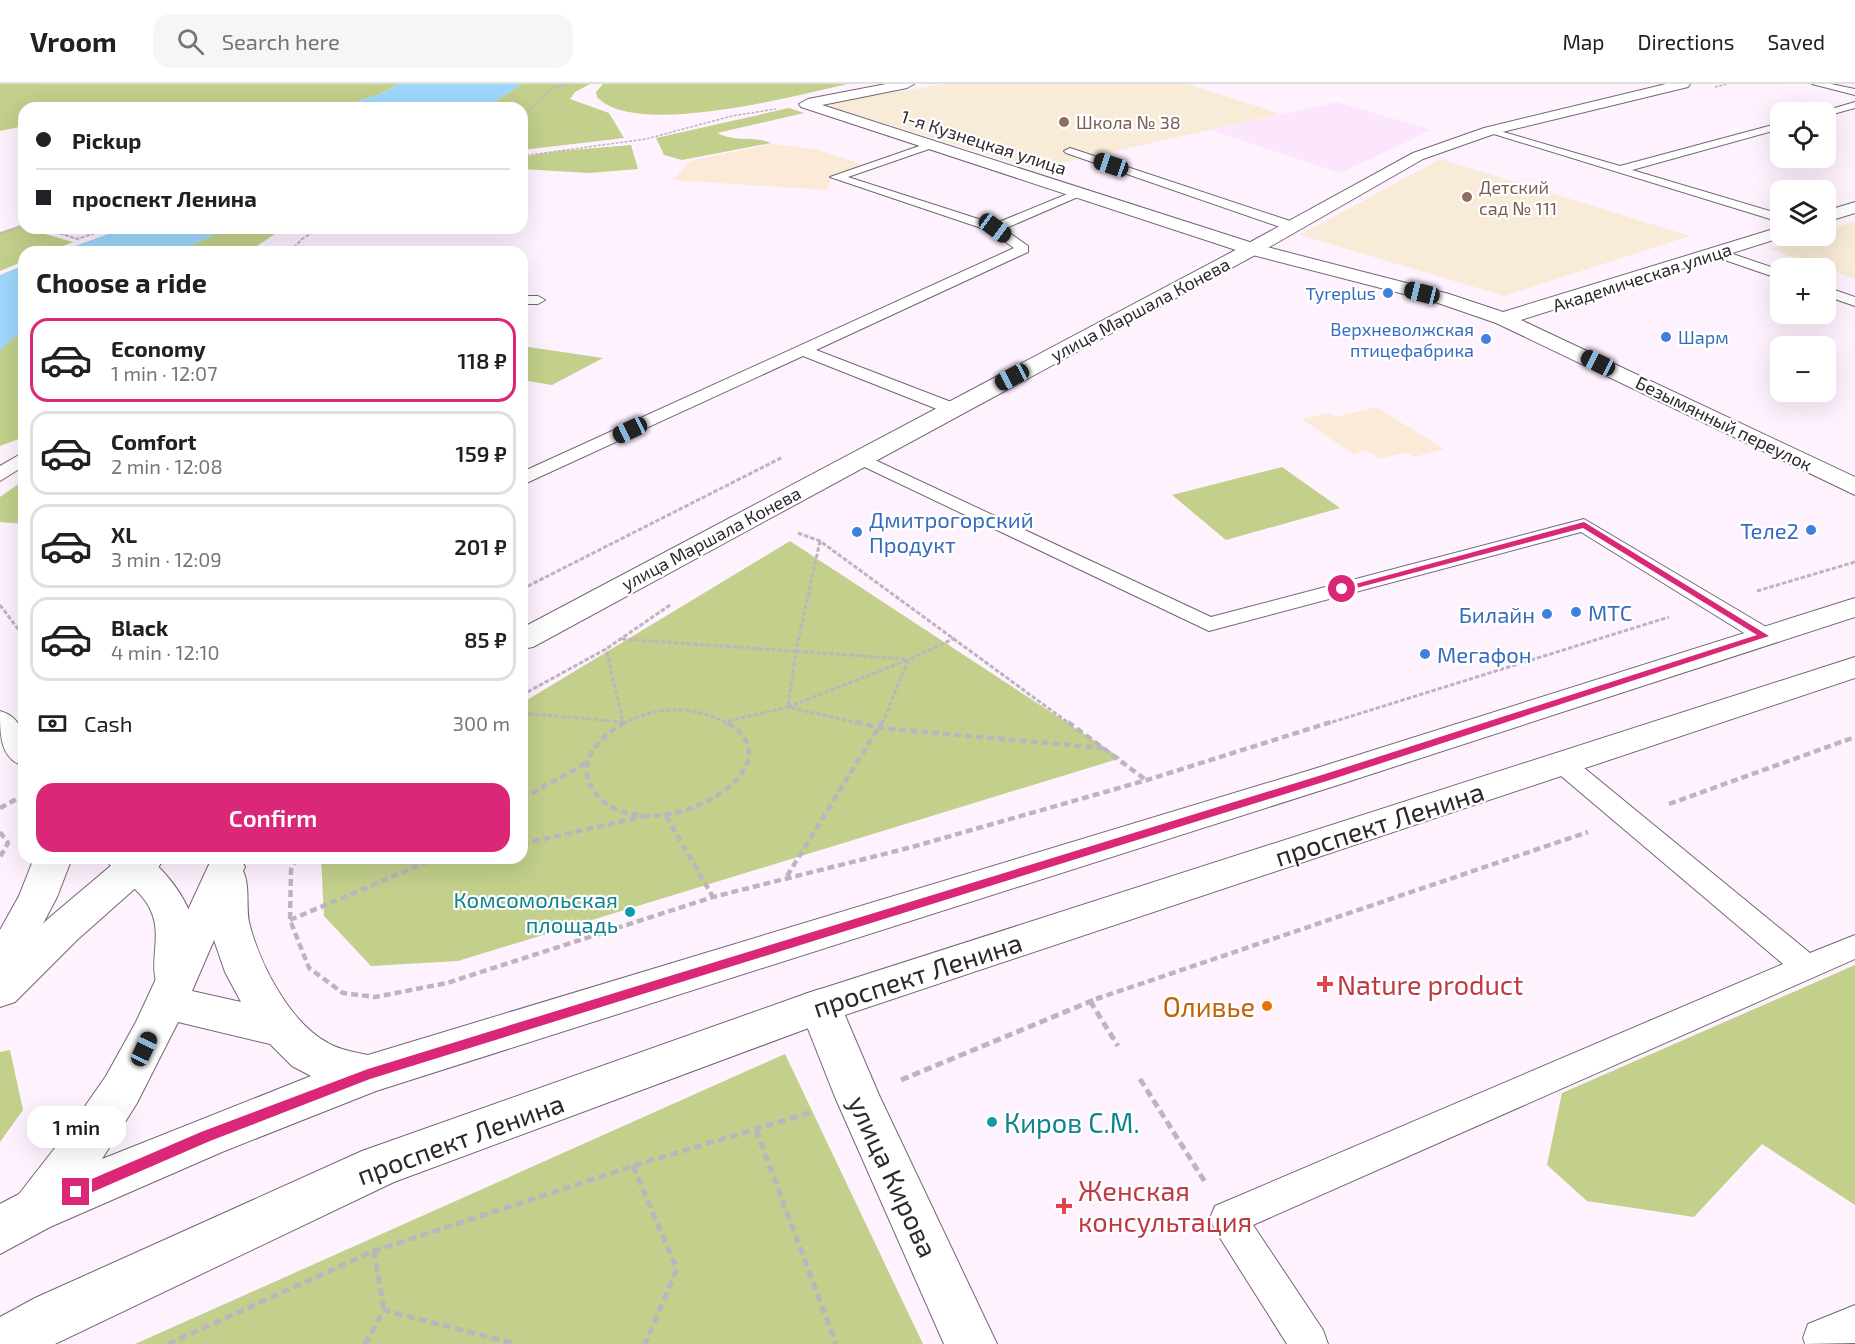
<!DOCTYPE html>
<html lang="en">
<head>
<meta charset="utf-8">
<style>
  :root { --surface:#fff; --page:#f6f6f6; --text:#202124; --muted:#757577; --line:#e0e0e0; --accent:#db2777 }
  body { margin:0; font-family:"Exo 2",sans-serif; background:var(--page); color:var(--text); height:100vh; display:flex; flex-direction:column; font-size:22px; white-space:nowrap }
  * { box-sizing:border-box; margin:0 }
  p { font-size:20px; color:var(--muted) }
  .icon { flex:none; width:33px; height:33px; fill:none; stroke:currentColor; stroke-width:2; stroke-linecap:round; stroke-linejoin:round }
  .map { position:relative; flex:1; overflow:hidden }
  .side { position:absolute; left:18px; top:162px; width:510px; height:618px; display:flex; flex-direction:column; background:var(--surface); border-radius:18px; box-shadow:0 6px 24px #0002 }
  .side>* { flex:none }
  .hud { position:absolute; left:18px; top:18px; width:510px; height:132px; border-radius:18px; box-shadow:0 6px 24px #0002; display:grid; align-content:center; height:132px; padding:0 18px; background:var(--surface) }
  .tools { position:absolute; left:1770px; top:18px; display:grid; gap:12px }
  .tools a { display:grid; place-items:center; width:66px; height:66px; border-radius:12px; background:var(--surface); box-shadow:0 6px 24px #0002; font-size:30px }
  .end { position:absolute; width:27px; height:27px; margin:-14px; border:8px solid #db2777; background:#fff; box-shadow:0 0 0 3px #fff }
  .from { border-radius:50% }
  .bubble { position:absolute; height:42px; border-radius:18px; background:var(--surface); box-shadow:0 6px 24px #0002; font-size:20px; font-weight:600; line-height:42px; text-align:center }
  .car { position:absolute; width:18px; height:36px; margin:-18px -9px; border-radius:8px; box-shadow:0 0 4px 2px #0007; background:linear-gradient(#222 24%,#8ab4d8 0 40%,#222 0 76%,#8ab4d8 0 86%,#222 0) }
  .hud b { display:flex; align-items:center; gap:21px; height:57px; font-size:22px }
  .hud b+b { border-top:2px solid var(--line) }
  .hud i { width:15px; height:15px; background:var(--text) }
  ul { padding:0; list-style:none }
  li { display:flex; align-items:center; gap:18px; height:84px; margin:0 12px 9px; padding:0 6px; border:3px solid var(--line); border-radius:18px }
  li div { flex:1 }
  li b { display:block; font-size:22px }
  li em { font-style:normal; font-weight:600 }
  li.current { border-color:var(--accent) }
  li>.icon { width:54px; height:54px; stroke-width:1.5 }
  h2 { padding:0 18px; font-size:27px; line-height:72px }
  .pay { display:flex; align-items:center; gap:15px; height:66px; padding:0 18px; font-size:22px }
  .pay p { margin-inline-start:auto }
  .button { display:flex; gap:12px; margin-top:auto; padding:12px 18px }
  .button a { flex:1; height:69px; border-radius:18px; background:var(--accent); color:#fff; font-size:24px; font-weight:600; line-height:69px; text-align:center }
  header { display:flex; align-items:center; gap:36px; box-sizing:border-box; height:84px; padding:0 30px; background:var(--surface); border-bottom:2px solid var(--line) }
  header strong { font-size:28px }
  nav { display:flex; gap:33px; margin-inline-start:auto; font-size:21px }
  .search { width:420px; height:54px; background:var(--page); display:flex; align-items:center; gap:15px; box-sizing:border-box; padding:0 21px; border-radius:18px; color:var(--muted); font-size:22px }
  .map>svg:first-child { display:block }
  .built { fill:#fce6fd }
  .industrial { fill:#faead7 }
  .education { fill:#f8ebd7 }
  .green { fill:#c2d08b }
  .water { fill:#9ed7fd }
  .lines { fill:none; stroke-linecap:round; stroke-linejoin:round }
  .service-casing { stroke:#746675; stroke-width:2 }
  .minor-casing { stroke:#746675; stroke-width:2 }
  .secondary-casing { stroke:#746675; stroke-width:2 }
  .primary-casing { stroke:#746675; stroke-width:2 }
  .path-far4 { stroke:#beb4be; stroke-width:1.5; stroke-dasharray:3 1.5; stroke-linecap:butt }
  .path-far3 { stroke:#beb4be; stroke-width:2; stroke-dasharray:4 1.5; stroke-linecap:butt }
  .path-far2 { stroke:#beb4be; stroke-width:3; stroke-dasharray:4.5 2; stroke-linecap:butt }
  .path-far1 { stroke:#beb4be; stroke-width:4.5; stroke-dasharray:7 4; stroke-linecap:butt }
  .path { stroke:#beb4be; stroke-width:5; stroke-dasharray:8 4.5; stroke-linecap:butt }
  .service { fill:#fff; fill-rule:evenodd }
  .minor { fill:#fff; fill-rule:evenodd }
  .secondary { fill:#fff; fill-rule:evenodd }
  .primary { fill:#fff; fill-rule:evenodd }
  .route { fill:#db2777 }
  .education-dot { fill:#8d6e63; stroke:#fff; stroke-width:2 }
  .shop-dot { fill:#3f7fe0; stroke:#fff; stroke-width:2 }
  .culture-dot { fill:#0f9aa8; stroke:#fff; stroke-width:2 }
  .health-dot { fill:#e0444e; stroke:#fff; stroke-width:2 }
  .food-dot { fill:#e8710a; stroke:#fff; stroke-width:2 }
  .labels { text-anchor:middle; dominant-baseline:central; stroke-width:4.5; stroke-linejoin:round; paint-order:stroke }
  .far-education-label { font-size:18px; fill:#785e54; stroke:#fff; text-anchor:start }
  .far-street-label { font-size:18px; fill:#2e282e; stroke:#fff }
  .far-shop-label { font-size:18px; fill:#366cbe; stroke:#fff; text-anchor:end }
  .shop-label { font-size:22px; fill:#366cbe; stroke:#fff; text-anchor:start }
  .culture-label { font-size:22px; fill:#0d838f; stroke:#fff; text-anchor:end }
  .near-street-label { font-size:27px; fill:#2e282e; stroke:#fff }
  .near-health-label { font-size:27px; fill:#be3a42; stroke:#fff; text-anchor:start }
  .near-food-label { font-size:27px; fill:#c56008; stroke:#fff; text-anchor:end }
  .near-culture-label { font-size:27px; fill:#0d838f; stroke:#fff; text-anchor:start }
</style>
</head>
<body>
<header>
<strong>Vroom</strong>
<div class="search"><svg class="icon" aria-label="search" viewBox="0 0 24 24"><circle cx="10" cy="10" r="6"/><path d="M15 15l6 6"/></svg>Search here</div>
<nav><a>Map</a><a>Directions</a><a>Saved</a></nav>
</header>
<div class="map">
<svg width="1855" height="1260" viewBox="0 0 1855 1260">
  <rect width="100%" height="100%" fill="#fff2ff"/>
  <polygon class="built" points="1337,18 1432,46 1340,89 1210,46"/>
  <g class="industrial">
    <polygon points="771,60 815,65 867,82 831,94 827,106 673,96 690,77"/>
    <polygon points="1376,323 1444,365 1414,373 1406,368 1379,375 1366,366 1353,370 1302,335 1329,329 1335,333"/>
  </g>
  <g class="education">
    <polygon points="945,0 1188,0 1281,30 1035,85 821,20"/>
    <polygon points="1440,75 1690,152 1504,212 1300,151"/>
    <polygon points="1855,137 1855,195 1770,165 1811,152 1826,152 1826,147"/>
  </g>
  <g class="green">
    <polygon points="0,0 399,0 380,10 338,24 24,24 24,42 0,47"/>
    <polygon points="521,0 590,0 575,8 570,15 609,29 624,54 522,66 522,24 486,24"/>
    <path d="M603,0H848C797,11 636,55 597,13L596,8Z"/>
    <path d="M789,24L804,29L717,49C738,59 750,51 771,59L682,76L664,71L656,54Z"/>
    <polygon points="631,61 638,85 589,89 522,85 522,73 559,67"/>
    <polygon points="21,141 24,144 73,158 48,168 24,168 24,177 0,187 0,148"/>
    <polygon points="228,144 284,144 248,168 178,168"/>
    <polygon points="24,248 24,353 0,362 0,259"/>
    <polygon points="522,262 603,274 552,301 522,296"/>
    <polygon points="1282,383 1340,424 1226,456 1172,411"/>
    <polygon points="24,396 24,440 0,438 0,413"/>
    <polygon points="790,457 1121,674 458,877 371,882 324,832 321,774 522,774 522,619"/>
    <polygon points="1855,881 1855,1121 1762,1060 1694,1133 1587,1117 1547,1081 1562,1009"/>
    <polygon points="10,966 23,1026 0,1058 0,968"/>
    <polygon points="785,970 923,1260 135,1260"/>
  </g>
  <g class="water">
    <polygon points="399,0 521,0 486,24 338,24 380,10"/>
    <polygon points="125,144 228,144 178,168 58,168"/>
    <polygon points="24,181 24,248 10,256 0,267 0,191"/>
  </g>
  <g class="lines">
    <g class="service-casing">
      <g id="service">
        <polygon points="1812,0 1831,0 1855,5 1855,11"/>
        <polygon points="1855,18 1855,24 1826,32 1826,28 1821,28"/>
        <polygon points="1780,39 1780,45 1632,86 1780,130 1780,138 1484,47 1493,45 1620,82"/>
        <polygon points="928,59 934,62 932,64 848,93 994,140 1077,106 1087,109 1004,145 1028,162 1028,168 816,266 959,321 962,325 959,329 947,329 803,272 522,401 522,388 1014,164 990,147 830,93"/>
        <polygon points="1070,64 1296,139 1297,142 1296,145 1286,145 1066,69 1064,67"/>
        <polygon points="1718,165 1780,186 1780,195 1713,172 1711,169"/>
        <polygon points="1826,203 1855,213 1855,222 1826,212"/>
        <polygon points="522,212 538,212 545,216 538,220 522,220"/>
        <polygon points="24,368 24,382 0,397 0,382"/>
        <polygon points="860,369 1211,533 1584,435 1773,547 1776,552 1773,557 1757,557 1581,448 1209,547 854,378 851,374 854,370"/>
        <polygon points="1563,672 1572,674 1810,869 1855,851 1855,875 1253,1141 1323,1246 1328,1260 1287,1260 1215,1146 1210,1134 1215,1122 1783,880 1554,686 1550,680 1554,674"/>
        <polygon points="1855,1221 1855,1259 1805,1260 1803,1254 1808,1240"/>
      </g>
    </g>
    <g class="minor-casing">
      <g id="minor">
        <polygon points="886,0 914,0 907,4 822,21 1259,161 1449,210 1503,228 1780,143 1780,152 1786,152 1521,236 1855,393 1855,411 1496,239 1435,218 1245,169 801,23 799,20 808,15"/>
        <polygon points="1855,118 1855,129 1826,138 1826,127"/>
        <polygon points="820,905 835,910 841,922 879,1011 997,1260 944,1260 835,1013 799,922 805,910"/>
      </g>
    </g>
    <g class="secondary-casing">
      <g id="secondary">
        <path d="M0,627C27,635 24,659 24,682C0,675 0,651 0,627Z"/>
        <polygon points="34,774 72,774 57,813 14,895 0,899 0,846 19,812"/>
        <path d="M105,774H149C186,806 213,857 189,905L174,910L159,905C147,881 163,853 151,827C142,805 117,794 105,774Z"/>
      </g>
    </g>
    <g class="primary-casing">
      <g id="primary">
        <polygon points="1666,0 1690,0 1688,3 1494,50 1423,75 1259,169 533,563 522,565 522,544 1245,161 1413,69 1484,44"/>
        <path d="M1855,514V533L1341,700L376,1007L222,1068L50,1143L0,1170V1120L19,1110L65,1051L106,992L136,938L212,774H240L245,783L243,787C250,801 246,822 249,838C259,879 289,938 328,959C340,966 354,968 368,971L1317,684ZM214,856L225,888L241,918L192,907ZM178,938L270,960L292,982L311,992L102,1075L137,1019Z"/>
        <polygon points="1855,573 1855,594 833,935 394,1098 55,1260 0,1260 0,1233 35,1214 362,1067 805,910"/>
        <polygon points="120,774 164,774 158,784 77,856 15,918 0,923 0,880 49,834"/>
      </g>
    </g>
    <g class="path-far4">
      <polyline points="1715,3 1727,0"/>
      <polyline points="522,35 548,7 565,0"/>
      <polyline points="522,72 646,55 732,32 776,25"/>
    </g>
    <g class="path-far3">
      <polyline points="44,144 77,155 111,144"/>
      <polyline points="0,150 24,141"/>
      <polyline points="290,168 302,155 320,144"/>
    </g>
    <g class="path-far2">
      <polyline points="798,449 820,457 1070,640"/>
      <polyline points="820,457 796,567 788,623 908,576"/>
      <polyline points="522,505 783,373"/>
      <polyline points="1757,507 1855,478"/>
      <polyline points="0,521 24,553"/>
      <polyline points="622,555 905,575"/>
      <polyline points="522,611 606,565 670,521"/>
      <polyline points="522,629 623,638 606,565"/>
      <polyline points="728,637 788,623 862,640"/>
      <path d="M623,640C657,621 695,621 728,640"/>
      <polyline points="882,640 908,576 955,554"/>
      <polyline points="1326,640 1669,533"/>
    </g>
    <g class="path-far1">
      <path d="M625,638C607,648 583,668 587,691C589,703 597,713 607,720C669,762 802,681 726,638"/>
      <polyline points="856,638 880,644 1103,664"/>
      <polyline points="1068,638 1146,696"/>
      <polyline points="522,715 586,679"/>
      <polyline points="1669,720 1855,653"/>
      <polyline points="0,724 24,711"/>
      <polyline points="666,732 713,813"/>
      <polyline points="0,748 8,759 0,773"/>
      <polyline points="522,760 645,732"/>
      <polyline points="296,774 291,786 290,836 309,884 343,909 375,913 447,899 713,813 912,763 1147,696 1331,638"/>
      <polyline points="787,792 882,638"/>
      <polyline points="290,836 436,774"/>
      <polyline points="1096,915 1588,748"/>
    </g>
    <g class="path">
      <polyline points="1090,917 1118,962"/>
      <polyline points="1140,995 1205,1098"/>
      <polyline points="901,996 1101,913"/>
      <polyline points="756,1046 836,1260"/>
      <polyline points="633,1082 677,1185 645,1260"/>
      <polyline points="374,1167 384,1226"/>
      <polyline points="168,1260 374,1167 633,1082 812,1028"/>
      <polyline points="365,1260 384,1226 516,1260"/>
    </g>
    <use href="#service" class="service"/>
    <use href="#minor" class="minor"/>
    <use href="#secondary" class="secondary"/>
    <use href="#primary" class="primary"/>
  </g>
  <polygon class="route" points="1584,438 1769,552 1333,695 370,995 210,1057 81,1113 71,1113 71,1104 201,1048 368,985 1325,690 1757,551 1583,444 1345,507 1337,505"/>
  <g class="education-dot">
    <circle cx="1064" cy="38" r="6"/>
    <circle cx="1467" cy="113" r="6"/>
  </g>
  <g class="shop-dot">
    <circle cx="1388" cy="209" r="6"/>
    <circle cx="1666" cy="253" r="6"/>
    <circle cx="1486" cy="255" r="6"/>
    <circle cx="1811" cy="446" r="6"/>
    <circle cx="857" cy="448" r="6"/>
    <circle cx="1576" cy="528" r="6"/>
    <circle cx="1547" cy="530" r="6"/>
    <circle cx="1425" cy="570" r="6"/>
  </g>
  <g class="culture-dot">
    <circle cx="630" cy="828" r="6"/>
    <circle cx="992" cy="1038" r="6"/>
  </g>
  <g class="health-dot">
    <path d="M1322 891h6v6h6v6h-6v6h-6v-6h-6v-6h6z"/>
    <path d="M1061 1113h6v6h6v6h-6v6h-6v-6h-6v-6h6z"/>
  </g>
  <circle class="food-dot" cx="1267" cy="922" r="6"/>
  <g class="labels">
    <g class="far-education-label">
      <text x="1076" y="38">Школа № 38</text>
      <text x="1479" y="103">Детский<tspan x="1479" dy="21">сад № 111</tspan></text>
    </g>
    <g class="far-street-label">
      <text transform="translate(984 58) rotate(18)">1-я Кузнецкая улица</text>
      <text transform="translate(1642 193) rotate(-18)">Академическая улица</text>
      <text transform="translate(1140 225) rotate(-28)">улица Маршала Конева</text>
      <text transform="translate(1724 339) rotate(26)">Безымянный переулок</text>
      <text transform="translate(711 454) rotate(-28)">улица Маршала Конева</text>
    </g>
    <g class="far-shop-label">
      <text x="1376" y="209">Tyreplus</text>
      <text x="1474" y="245">Верхневолжская<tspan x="1474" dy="21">птицефабрика</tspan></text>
      <text x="1678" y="253" text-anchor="start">Шарм</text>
    </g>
    <g class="shop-label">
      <text x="869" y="435">Дмитрогорский<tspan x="869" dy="25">Продукт</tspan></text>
      <text x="1799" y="446" text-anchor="end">Теле2</text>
      <text x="1588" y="528">МТС</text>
      <text x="1535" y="530" text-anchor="end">Билайн</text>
      <text x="1437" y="570">Мегафон</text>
    </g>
    <g class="culture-label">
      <text x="618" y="815">Комсомольская<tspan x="618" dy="25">площадь</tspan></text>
    </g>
    <g class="near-street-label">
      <text transform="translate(1379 739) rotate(-18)">проспект Ленина</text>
      <text transform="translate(917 890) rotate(-18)">проспект Ленина</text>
      <text transform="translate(460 1054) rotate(-20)">проспект Ленина</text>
      <text transform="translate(894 1092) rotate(65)">улица Кирова</text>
    </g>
    <g class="near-health-label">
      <text x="1337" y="900">Nature product</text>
      <text x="1078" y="1106">Женская<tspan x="1078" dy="31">консультация</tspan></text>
    </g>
    <g class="near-food-label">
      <text x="1255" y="922">Оливье</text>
    </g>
    <g class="near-culture-label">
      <text x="1004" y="1038">Киров С.М.</text>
    </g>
  </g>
</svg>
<div class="tools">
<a><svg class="icon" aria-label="locate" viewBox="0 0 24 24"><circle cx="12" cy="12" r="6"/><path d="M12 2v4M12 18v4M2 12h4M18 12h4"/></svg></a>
<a><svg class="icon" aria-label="layers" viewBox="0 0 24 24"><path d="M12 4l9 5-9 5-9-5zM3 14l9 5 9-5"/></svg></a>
<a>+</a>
<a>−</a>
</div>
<i class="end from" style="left:1342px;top:505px"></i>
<i class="end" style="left:76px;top:1108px"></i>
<div class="bubble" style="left:27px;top:1022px;width:99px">1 min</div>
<i class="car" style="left:1111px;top:81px;rotate:289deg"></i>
<i class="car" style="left:995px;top:144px;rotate:127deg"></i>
<i class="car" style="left:1422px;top:209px;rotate:284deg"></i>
<i class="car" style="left:1598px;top:279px;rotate:296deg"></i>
<i class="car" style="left:1012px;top:293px;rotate:242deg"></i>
<i class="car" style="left:630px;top:346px;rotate:245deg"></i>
<i class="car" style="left:144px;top:965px;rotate:25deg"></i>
<div class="hud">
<b><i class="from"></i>Pickup</b>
<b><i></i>проспект Ленина</b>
</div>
<section class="side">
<h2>Choose a ride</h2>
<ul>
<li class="current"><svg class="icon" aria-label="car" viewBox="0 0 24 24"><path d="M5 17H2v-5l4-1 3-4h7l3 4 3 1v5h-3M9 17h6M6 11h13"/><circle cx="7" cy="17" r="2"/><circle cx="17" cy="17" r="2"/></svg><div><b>Economy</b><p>1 min · 12:07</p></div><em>118 ₽</em></li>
<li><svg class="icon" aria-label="car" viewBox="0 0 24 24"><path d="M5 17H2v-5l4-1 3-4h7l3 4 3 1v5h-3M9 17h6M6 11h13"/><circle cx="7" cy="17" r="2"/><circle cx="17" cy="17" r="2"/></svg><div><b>Comfort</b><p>2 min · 12:08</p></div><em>159 ₽</em></li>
<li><svg class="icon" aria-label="car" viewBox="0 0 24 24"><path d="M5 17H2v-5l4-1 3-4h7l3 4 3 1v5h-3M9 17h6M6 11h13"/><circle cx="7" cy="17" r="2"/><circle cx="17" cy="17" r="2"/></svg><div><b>XL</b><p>3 min · 12:09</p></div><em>201 ₽</em></li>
<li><svg class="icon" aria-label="car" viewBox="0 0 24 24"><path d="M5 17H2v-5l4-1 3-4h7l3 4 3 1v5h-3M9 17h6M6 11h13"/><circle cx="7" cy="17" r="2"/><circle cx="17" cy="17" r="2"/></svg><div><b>Black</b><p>4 min · 12:10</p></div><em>85 ₽</em></li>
</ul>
<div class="pay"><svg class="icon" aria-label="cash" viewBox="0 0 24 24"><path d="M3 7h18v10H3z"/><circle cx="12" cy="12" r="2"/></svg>Cash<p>300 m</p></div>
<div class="button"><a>Confirm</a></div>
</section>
</div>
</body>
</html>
